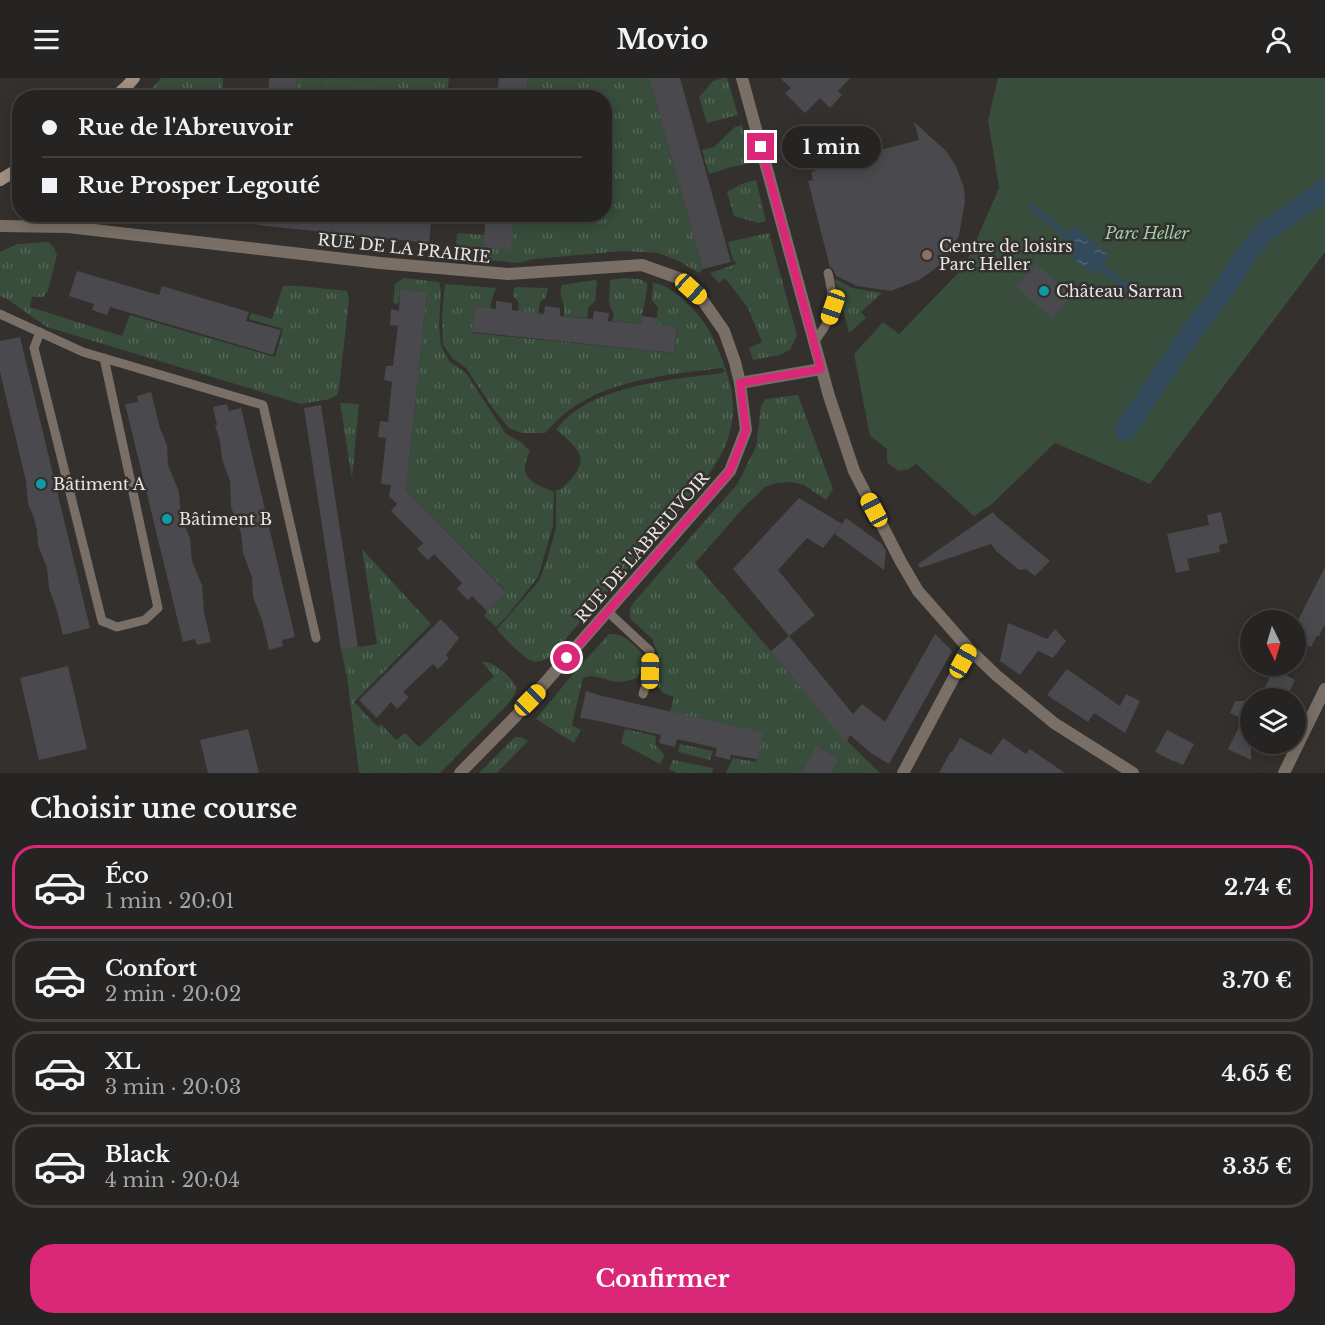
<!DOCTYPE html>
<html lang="fr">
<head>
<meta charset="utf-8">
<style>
  :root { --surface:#262422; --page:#2e2c2a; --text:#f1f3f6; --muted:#a4a4a5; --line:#424140; --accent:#db2777 }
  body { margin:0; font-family:"Libre Baskerville",serif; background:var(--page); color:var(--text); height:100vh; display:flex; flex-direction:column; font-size:22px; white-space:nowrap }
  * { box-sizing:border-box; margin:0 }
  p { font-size:20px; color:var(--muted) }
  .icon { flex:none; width:33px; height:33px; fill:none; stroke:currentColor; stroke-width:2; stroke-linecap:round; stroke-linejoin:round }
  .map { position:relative; height:695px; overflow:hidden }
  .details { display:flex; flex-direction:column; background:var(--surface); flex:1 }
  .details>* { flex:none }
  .hud { position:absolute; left:12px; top:12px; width:600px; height:132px; border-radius:24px; box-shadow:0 3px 15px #0003,0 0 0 2px var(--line); display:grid; align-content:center; height:132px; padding:0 30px; background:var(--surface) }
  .needle { width:39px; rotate:175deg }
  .controls { position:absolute; left:1240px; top:532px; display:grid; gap:12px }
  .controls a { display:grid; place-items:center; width:66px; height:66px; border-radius:50%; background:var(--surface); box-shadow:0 3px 15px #0003,0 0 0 2px var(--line); font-size:30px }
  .end { position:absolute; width:27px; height:27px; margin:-14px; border:8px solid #db2777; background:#fff; box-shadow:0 0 0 3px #fff }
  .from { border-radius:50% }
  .bubble { position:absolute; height:42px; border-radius:21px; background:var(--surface); box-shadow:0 3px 15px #0003,0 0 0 2px var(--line); font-size:20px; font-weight:700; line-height:42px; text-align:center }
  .car { position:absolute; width:18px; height:36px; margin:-18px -9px; border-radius:8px; box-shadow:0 0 4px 2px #0007; background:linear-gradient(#f5c518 24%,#345 0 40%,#f5c518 0 76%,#345 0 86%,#f5c518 0) }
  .hud b { display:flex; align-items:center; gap:21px; height:57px; font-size:22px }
  .hud b+b { border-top:2px solid var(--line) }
  .hud i { width:15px; height:15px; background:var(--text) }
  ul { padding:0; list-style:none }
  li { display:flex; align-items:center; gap:18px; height:84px; margin:0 12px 9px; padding:0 18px; border:3px solid var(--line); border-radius:24px }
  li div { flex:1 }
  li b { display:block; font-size:22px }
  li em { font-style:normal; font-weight:700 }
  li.on { border-color:var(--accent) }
  li>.icon { width:54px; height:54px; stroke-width:1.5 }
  h2 { padding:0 30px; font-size:27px; line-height:72px }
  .button { display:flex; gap:12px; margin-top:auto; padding:12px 30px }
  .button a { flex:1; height:69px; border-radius:24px; background:var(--accent); color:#fff; font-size:24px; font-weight:700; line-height:69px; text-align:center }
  header { display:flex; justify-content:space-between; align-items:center; height:78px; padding:0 30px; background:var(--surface); font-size:27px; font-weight:700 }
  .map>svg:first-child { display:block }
  .grass { fill:url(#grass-tufts) }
  .green { fill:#384d3c }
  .water { fill:url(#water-ripples) }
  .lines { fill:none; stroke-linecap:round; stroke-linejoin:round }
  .stream { stroke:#324a5b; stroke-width:6 }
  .canal { stroke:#324a5b; stroke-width:21 }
  .building { fill:#4a494d }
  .service { stroke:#796f66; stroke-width:9 }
  .minor { stroke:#796f66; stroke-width:12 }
  .secondary { stroke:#a19283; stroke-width:12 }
  .route { stroke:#db2777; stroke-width:8 }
  .education-dot { fill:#8d6e63; stroke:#33302e; stroke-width:2 }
  .culture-dot { fill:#0f9aa8; stroke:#33302e; stroke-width:2 }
  .labels { text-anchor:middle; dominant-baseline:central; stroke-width:5; stroke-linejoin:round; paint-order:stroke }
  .park-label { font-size:16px; font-style:italic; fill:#9fcda7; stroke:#33302e }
  .poi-label { font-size:16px; fill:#e8e6e4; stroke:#33302e; text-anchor:start }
  .street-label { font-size:16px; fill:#e8e6e4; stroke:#33302e }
</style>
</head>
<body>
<header><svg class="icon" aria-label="menu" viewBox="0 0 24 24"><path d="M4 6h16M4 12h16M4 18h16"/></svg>Movio<svg class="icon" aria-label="person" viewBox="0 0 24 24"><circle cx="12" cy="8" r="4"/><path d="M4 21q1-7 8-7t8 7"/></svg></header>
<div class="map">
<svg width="1325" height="695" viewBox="0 0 1325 695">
  <defs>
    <pattern id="grass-tufts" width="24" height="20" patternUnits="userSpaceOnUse" patternTransform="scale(1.5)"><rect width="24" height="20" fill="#384d3c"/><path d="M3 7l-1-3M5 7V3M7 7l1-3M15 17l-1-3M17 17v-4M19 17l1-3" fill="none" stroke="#556758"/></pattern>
    <pattern id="water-ripples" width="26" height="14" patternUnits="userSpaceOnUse" patternTransform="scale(1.5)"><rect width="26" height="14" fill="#324a5b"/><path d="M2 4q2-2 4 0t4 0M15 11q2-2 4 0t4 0" fill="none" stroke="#506472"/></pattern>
  </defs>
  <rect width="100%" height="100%" fill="#33302e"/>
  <g class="grass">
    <polygon points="161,0 223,0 222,19 145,19"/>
    <polygon points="297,0 322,0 320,19 295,20"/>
    <polygon points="341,0 449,0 447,20 376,19 378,5"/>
    <polygon points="528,0 649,0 703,191 699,195 679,183 658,175 623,173 534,181 518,185 469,180 459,175 456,170 457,157 459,155 484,157 483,170 510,172 514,137 604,136 604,20 526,19"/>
    <polygon points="723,0 727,0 738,37 707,45 699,19 713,3"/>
    <polygon points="742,47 752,85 731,89 709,96 702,72 714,69 735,49"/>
    <polygon points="756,102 766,143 759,145 734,138 727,114 744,105"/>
    <polygon points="769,155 797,257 790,272 780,277 753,282 749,270 762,264 748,230 725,200 719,205 710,195 736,186 735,183 733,183 728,164"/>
    <polygon points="48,164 54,170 57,177 48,213 43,219 32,219 30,229 122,258 130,237 275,279 283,251 249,241 251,235 272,241 283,208 300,208 347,213 349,222 339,310 337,317 330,321 301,326 47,249 7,221 0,218 0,174 17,166"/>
    <path d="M404,200L439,204L441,213L439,248L441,268L450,284L466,295L506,356L523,365L526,370L530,372C528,378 524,386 525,392C527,404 543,410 553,413L554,416L553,448L538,499L508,537L496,549L484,538L487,532L506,513L406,412L427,214L400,211L398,226L393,225L395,206Z"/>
    <path d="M624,200L640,201L647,205C647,220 642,232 641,246L612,243L614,236L609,227L610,202Z"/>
    <polygon points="835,201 852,210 882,215 861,234 866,240 849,255"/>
    <path d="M595,202L597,204L595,223L588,230L587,240L564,238C564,235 564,232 564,229C563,220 558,216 562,207Z"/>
    <path d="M653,205C673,206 701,237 710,254C722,278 735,310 733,337C731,352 727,367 719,380C705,405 678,433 659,455C623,496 587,537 550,578C545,582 539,585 532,583C523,580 503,559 497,551L539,503L547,482L556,449V412H560C589,385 587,376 556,352C588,307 671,302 722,295L725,293L722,290C674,296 622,300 580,325C566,333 555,344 545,355H521L509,350L494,332L466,290L452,280L443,267L442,237L445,207L447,206L496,210L492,221L490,230L475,228L472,255L673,275L675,271L677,249L656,248L658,230L652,222Z"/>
    <path d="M516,209L548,210L546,219L540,224L538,236L518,233C519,226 519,222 513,218L514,210Z"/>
    <polygon points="798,317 833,411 826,422 804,407 791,404 777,405 765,409 745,428 695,485 771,573 839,655 880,695 831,695 839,681 816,670 802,695 726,695 733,680 756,684 757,681 670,634 674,619 663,615 655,605 657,574 652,561 630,540 630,531 634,524 738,405 756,369 761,328 765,321"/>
    <polygon points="340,325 359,326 352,401"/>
    <path d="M362,471L431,546L354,624L378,649L381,646L396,662L405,655L419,669L494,598L482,584C486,584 488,584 492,586C499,589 516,603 516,611C516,617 510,623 506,628L440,695H359L347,598L341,572L377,566Z"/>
    <path d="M609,556C625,555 633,566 643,576L644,588L637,600C631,602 623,604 617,604C605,603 595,595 583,600L572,647L581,652L574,665L536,641L572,597Z"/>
    <polygon points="625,651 656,658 655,667 665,677 660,686 621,665"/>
    <polygon points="515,659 521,659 528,663 497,695 479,695"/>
    <polygon points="680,666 713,673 710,682 678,674"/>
    <polygon points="673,682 713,690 712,695 677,695 669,691"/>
  </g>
  <g class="green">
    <polygon points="322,0 341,0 378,5 376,19 320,19"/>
    <polygon points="998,0 1325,0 1325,174 1150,406 1055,365 992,426 974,438 916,386 909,391 898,393 887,384 887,371 870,358 854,276 883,244 899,256 965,188 999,110 988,42"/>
  </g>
  <polygon class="water" points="1075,148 1109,178 1092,197 1058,167"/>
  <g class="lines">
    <g class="stream">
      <polyline points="1033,129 1066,157"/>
      <polyline points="1100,188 1139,218"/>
    </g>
    <polyline class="canal" points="1125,352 1181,269 1227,207 1249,172 1267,152 1315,119 1325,110"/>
  </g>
  <g class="building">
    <polygon points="269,0 297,0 295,20 268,20"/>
    <polygon points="499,0 528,0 526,20 497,20"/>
    <polygon points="649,0 680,0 731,184 703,191"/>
    <polygon points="780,0 850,0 838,13 842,17 830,30 820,20 805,35 785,15 791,10"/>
    <polygon points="914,44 946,73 956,88 964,110 965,123 959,157 953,170 944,183 932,193 919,202 891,213 857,208 836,198 833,191 830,189 808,103 813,102 811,94 834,87 834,84 919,62"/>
    <polygon points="258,136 432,136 429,165 257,147"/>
    <polygon points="486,136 514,136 511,172 483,170"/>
    <polygon points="1036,186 1072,218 1052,240 1016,209"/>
    <polygon points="77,193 159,217 162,208 249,234 246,243 281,252 273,277 110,229 107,237 92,232 94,226 69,218"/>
    <polygon points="400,211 427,214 406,412 506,514 487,533 472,518 468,522 457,511 462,505 434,476 428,482 417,471 423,465 391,433 397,426 389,418 391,407 381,406 386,360 378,359 380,343 388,344 392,304 384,302 386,288 393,288 398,248 390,247 391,231 399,233"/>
    <polygon points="496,223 512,225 512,232 544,236 545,228 560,230 560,238 593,241 594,233 609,235 608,243 641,246 642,238 657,240 657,247 677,249 674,275 472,254 475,228 496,231"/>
    <polygon points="20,259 90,550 63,557 57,533 49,510 47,490 38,467 37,452 34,440 28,426 26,403 0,294 0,263"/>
    <polygon points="151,314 160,350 167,367 168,387 179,414 181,440 190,460 192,483 202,507 204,534 211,564 197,567 195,561 183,564 125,326 138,324 137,318"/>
    <polygon points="227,326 229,333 241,330 295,559 282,562 283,568 269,572 262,542 253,519 252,499 243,475 241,455 231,429 230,403 222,381 220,363 215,347 217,347 213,329"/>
    <polygon points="321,327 358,569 341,572 304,330"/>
    <polygon points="799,420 842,446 823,470 807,460 778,492 815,537 789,558 733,491"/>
    <polygon points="993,434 998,440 1050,483 1035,498 1026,491 1019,492 996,473 991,466 920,490 918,486"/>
    <polygon points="1221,434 1228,465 1219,467 1220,474 1187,481 1190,492 1176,495 1167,456 1209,447 1207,437"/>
    <polygon points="846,440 882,466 886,473 884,492 835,456"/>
    <polygon points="1325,489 1325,546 1319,558 1317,558 1311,569 1296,562 1296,546"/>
    <polygon points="441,541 459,560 446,577 449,580 438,591 433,586 403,614 409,619 397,631 391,624 377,640 359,622"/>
    <polygon points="1008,545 1047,561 1055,551 1066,563 1053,580 1038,573 1020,597 1000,583"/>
    <polygon points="935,556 952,573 889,686 872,676 850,657 846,665 771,573 789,558 853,636 862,626 885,644"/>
    <polygon points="68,588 87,671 39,682 20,600"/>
    <polygon points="1067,591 1120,628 1126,616 1140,623 1125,655 1094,635 1088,644 1047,617"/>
    <polygon points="1274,591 1295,602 1286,621 1259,621"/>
    <polygon points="586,613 598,617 763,655 757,681 731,677 730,682 715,678 717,670 677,661 675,669 659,665 661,657 589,641 580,640"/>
    <polygon points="1235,623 1251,623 1251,682 1228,671 1243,641 1230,635"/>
    <polygon points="248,651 259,695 208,695 200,662"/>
    <polygon points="1167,652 1194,666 1183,687 1175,683 1175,684 1155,674"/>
    <polygon points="960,660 991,677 1003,660 1026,676 1030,671 1065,695 939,695 951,673 952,674"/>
    <polygon points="816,668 839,681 831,695 802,695"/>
  </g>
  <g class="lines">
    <g class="service">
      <polyline points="0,236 83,274 263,327 316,560"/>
      <polyline points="40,254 34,270 102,543 117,549 145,542 158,530 104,280"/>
      <path d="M814,264C835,237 836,228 828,195"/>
      <polyline points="608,534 650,573 650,593 643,616"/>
    </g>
    <g class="minor">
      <polyline points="742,0 829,318 854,393 901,484 918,513 969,571 996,597 1054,645 1133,695"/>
      <polyline points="0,148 68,149 380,185 508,196 642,187 681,201 701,220 724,253 735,284 740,305"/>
      <polyline points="460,695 516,638 730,393 746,352 740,305 821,291"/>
      <polyline points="903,695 969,571"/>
      <polyline points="1284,695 1325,611"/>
    </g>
    <g class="secondary">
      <polyline points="114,20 127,8 134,0"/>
      <polyline points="0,102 20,90"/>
    </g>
  </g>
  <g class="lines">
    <polyline class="route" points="567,580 730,393 746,352 740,305 821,291 761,69"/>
  </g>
  <circle class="education-dot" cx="927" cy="177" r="6"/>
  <g class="culture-dot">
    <circle cx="1044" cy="213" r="6"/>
    <circle cx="41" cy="406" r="6"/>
    <circle cx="167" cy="441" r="6"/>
  </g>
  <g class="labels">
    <g class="park-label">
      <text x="1147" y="155">Parc Heller</text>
    </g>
    <g class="poi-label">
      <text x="939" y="168">Centre de loisirs<tspan x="939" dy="18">Parc Heller</tspan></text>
      <text x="1056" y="213">Château Sarran</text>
      <text x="53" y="406">Bâtiment A</text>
      <text x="179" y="441">Bâtiment B</text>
    </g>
    <g class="street-label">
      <text transform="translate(404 170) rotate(6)">RUE DE LA PRAIRIE</text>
      <text transform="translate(642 469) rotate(-49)">RUE DE L'ABREUVOIR</text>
    </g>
  </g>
</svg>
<div class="controls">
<a><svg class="needle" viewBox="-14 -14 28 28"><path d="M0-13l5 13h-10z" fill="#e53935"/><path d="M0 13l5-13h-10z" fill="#a4a4a5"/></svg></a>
<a><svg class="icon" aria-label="layers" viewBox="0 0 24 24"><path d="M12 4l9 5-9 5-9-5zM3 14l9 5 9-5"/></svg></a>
</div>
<i class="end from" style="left:567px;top:580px"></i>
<i class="end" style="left:761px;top:69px"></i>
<div class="bubble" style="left:782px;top:48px;width:99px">1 min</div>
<i class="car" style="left:691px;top:211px;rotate:132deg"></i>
<i class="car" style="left:833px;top:229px;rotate:199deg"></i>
<i class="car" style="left:874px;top:432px;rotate:332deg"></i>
<i class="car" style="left:963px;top:583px;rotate:29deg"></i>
<i class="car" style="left:650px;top:593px;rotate:1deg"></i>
<i class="car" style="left:530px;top:622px;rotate:45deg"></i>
<div class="hud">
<b><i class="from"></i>Rue de l'Abreuvoir</b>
<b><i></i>Rue Prosper Legouté</b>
</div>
</div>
<section class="details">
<h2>Choisir une course</h2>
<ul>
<li class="on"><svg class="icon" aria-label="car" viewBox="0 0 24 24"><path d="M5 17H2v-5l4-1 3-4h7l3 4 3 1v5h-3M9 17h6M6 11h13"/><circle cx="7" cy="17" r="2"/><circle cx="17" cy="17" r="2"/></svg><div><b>Éco</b><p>1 min · 20:01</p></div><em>2.74 €</em></li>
<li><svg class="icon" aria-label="car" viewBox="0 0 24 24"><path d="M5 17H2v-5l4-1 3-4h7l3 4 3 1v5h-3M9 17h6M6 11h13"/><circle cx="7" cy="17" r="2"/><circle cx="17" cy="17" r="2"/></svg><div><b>Confort</b><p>2 min · 20:02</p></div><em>3.70 €</em></li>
<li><svg class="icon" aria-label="car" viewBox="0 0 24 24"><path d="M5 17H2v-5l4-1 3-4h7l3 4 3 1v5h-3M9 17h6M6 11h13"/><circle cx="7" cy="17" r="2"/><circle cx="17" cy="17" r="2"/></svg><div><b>XL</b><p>3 min · 20:03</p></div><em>4.65 €</em></li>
<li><svg class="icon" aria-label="car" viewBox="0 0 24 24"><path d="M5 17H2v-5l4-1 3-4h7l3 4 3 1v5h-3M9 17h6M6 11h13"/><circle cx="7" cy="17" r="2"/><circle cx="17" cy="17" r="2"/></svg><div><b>Black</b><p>4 min · 20:04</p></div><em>3.35 €</em></li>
</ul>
<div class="button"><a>Confirmer</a></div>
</section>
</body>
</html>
